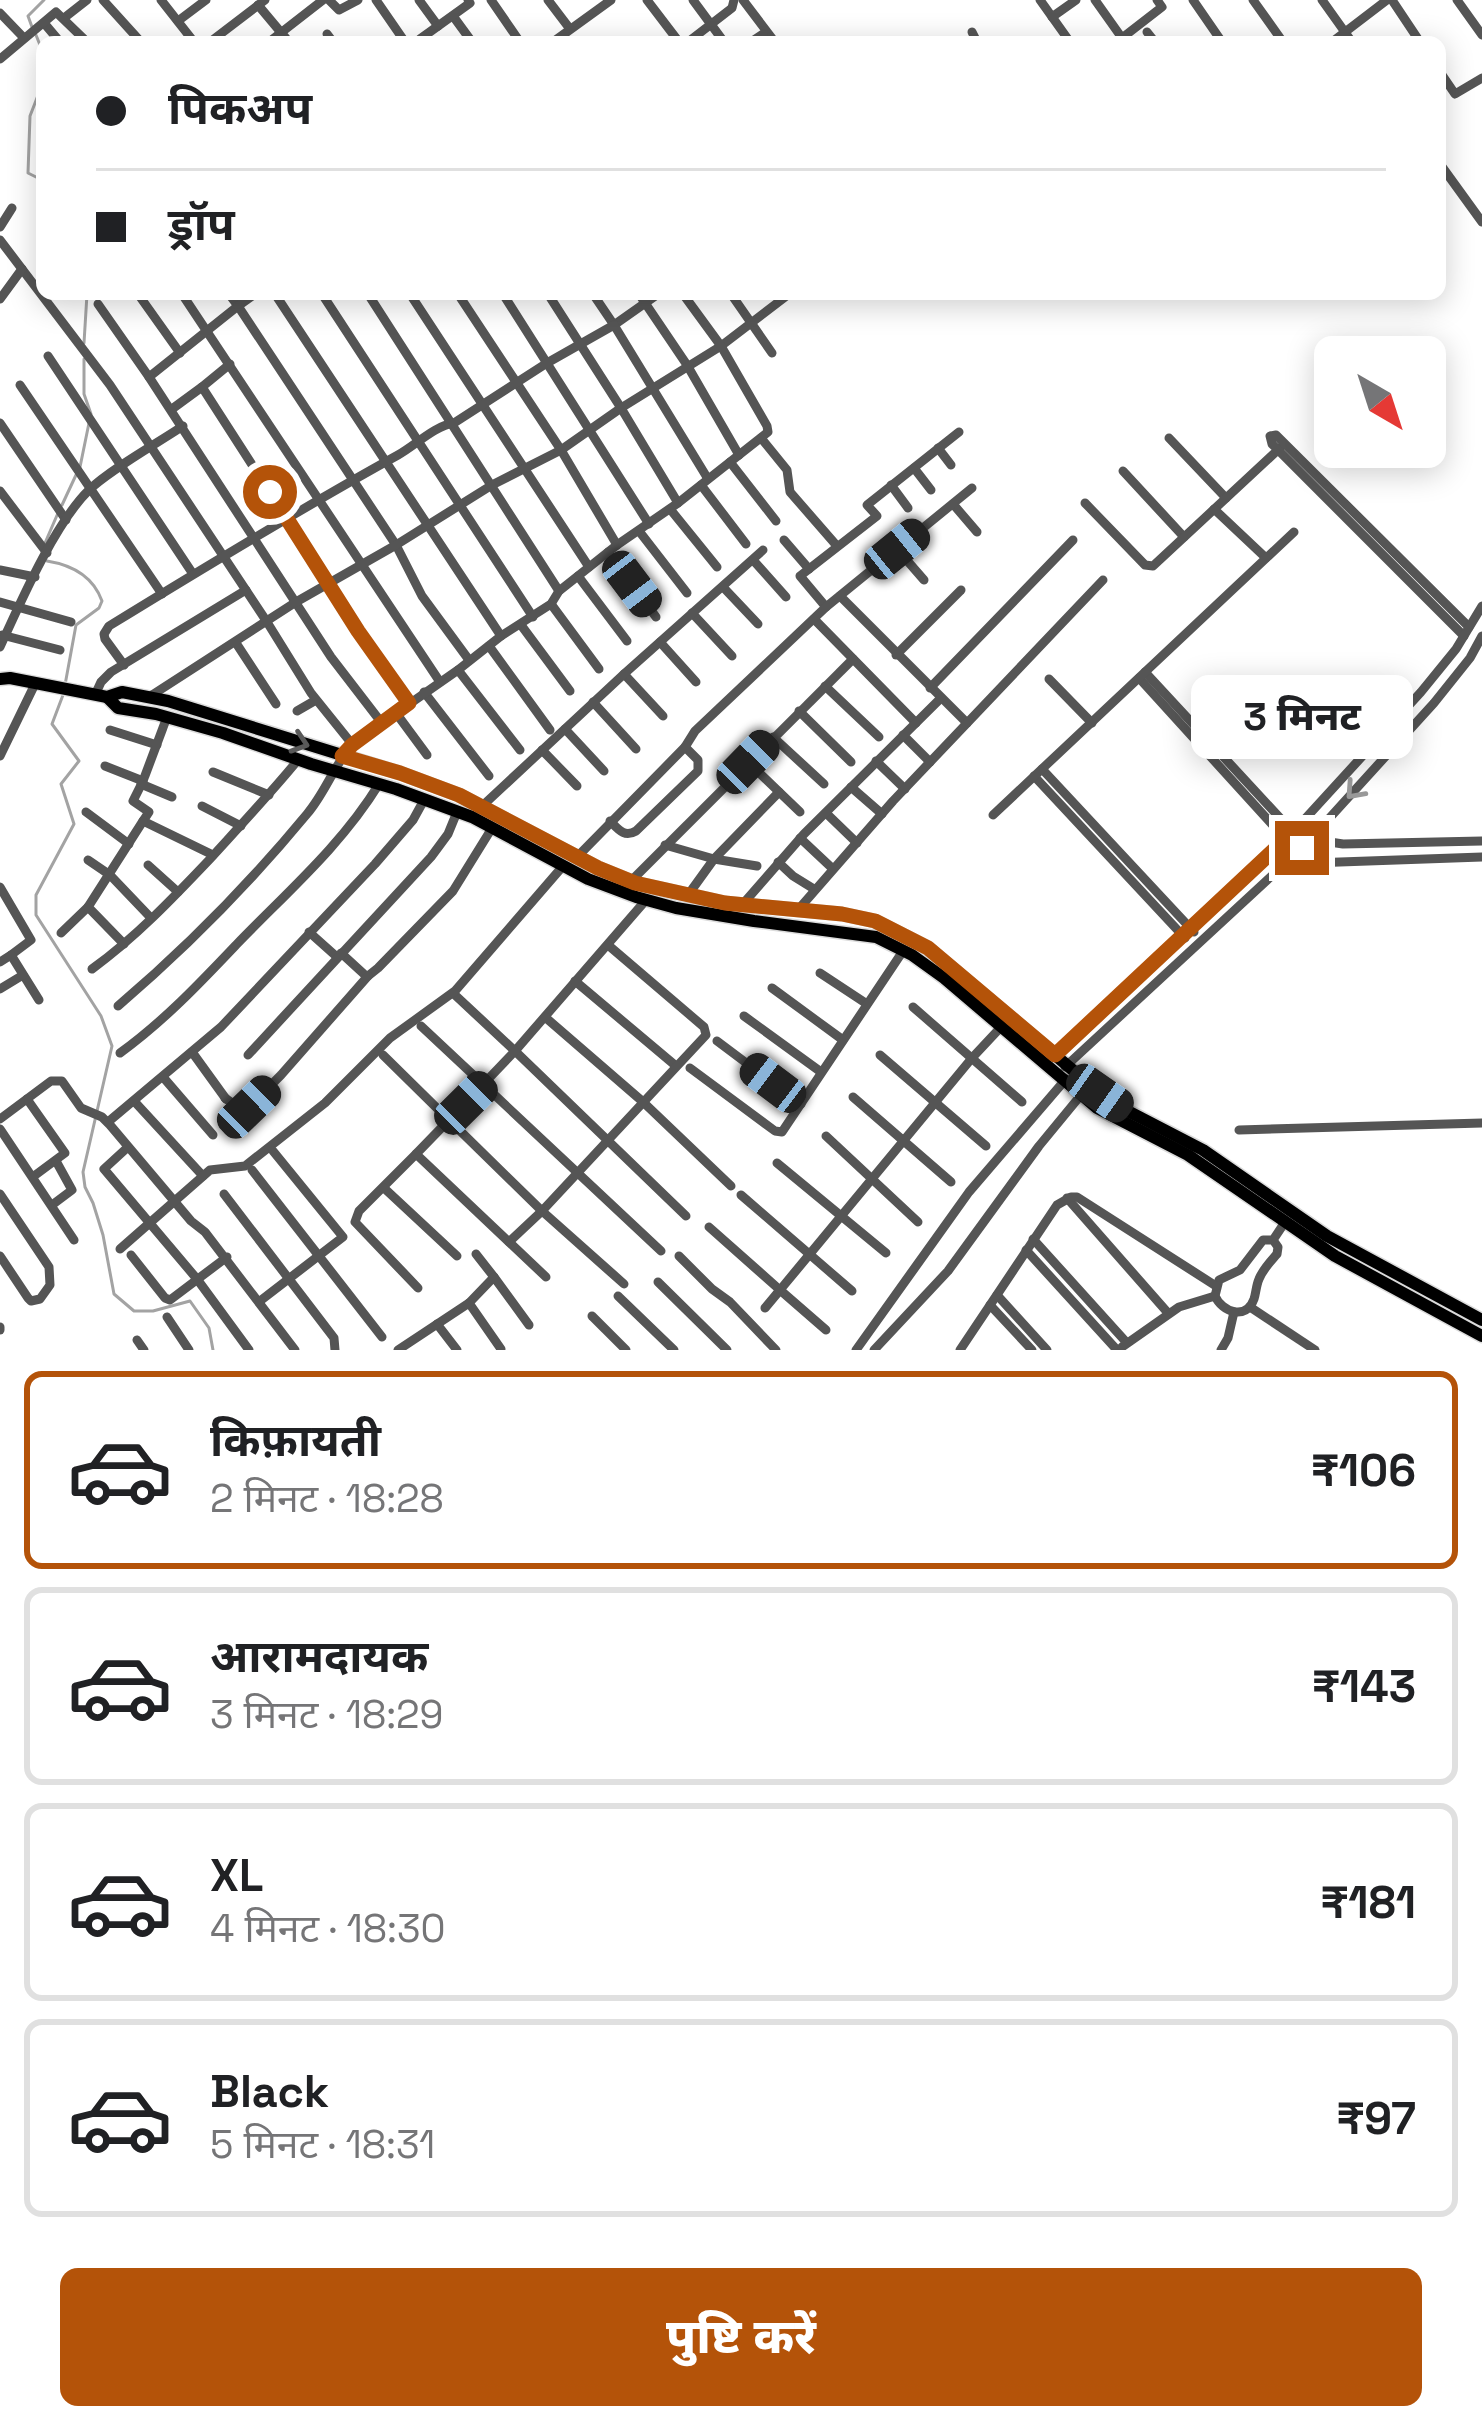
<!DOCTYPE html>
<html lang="hi">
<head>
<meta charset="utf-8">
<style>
  :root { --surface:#fff; --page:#f2f2f2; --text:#202124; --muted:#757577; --line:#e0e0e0; --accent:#b45309 }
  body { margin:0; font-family:"Space Grotesk","Noto Sans Devanagari",sans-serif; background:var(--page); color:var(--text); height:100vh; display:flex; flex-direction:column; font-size:45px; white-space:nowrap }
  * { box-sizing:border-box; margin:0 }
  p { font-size:39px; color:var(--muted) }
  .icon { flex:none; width:66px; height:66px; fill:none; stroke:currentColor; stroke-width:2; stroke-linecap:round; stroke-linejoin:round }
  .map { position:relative; height:1350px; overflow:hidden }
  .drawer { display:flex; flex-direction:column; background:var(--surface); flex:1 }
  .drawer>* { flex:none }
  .guide { position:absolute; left:36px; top:36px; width:1410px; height:264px; border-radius:18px; box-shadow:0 6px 30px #0003; display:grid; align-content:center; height:264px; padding:0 60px; background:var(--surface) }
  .needle { width:78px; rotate:141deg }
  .fabs { position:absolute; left:1314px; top:336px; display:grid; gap:24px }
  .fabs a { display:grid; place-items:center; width:132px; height:132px; border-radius:18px; background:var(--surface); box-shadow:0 6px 30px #0003; font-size:60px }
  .end { position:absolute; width:54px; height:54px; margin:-27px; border:15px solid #b45309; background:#fff; box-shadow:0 0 0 6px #fff }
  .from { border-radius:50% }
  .bubble { position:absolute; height:84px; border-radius:18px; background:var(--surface); box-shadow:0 6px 30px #0003; font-size:39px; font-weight:800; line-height:84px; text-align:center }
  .car { position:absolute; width:36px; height:72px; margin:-36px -18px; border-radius:15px; box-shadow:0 0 9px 3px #0007; background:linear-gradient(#222 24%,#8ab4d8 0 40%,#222 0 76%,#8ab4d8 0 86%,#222 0) }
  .guide b { display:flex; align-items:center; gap:42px; height:114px; font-size:45px }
  .guide b+b { border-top:3px solid var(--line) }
  .guide i { width:30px; height:30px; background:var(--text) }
  ul { padding:21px 0 0; list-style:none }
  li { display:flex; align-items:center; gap:36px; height:198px; margin:0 24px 18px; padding:0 36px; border:6px solid var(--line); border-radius:18px }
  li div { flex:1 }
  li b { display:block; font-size:45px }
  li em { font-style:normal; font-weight:800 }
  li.selected { border-color:var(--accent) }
  li>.icon { width:108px; height:108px; stroke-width:1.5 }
  .action { display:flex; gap:24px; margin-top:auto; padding:24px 60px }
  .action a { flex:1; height:138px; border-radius:18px; background:var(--accent); color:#fff; font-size:48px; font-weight:800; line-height:138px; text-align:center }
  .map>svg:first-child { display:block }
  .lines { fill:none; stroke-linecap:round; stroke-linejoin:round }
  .stream { stroke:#a3a3a3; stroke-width:3 }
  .major-casing { stroke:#dbdbdb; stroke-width:15 }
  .minor { stroke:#555; stroke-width:9 }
  .major { stroke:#000; stroke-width:12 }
  .oneway { stroke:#595959 }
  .oneway2 { stroke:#999 }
  .route { stroke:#b45309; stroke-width:15 }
</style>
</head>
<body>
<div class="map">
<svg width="1482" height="1350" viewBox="0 0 1482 1350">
  <rect width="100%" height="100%" fill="#fff"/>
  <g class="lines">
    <g class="stream">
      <polyline points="32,27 28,16 44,0"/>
      <polyline points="36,35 42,50"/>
      <polyline points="42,85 30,116 28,173 42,180"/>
      <polyline points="84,343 87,294"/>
      <polyline points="84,359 84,394 91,414"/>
      <polyline points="80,467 89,423"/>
      <polyline points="62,505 76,475"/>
      <polyline points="45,543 58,513"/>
      <path d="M47,561C72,565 93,576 102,601L99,608L76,625L65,685"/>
      <polyline points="63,695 52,724 79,761 61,784 74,824 36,895 36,915 101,1016 112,1046 83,1172 85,1187 93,1203 103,1235 114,1294 134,1311 153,1311 190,1301 209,1328 213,1350"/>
    </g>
    <g class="major-casing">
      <g id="major">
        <polyline points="0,679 10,678 107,697 122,692 168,701 400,773 459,795 598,868 635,883 725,903 842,914 875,921 928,948 1100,1093 1120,1107 1203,1150 1327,1236 1482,1320"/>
        <polyline points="107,697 118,708 156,714 223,733 311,764 396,789 472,817 588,879 636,897 676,908 754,921 876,937 912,955 944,978 1097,1108 1188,1155 1335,1256 1482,1336"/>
      </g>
    </g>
    <g class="minor">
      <polyline points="103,0 141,42"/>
      <polyline points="161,0 194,42"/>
      <polyline points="329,0 339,10 358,0"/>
      <polyline points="376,0 405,42"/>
      <polyline points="419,0 438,26"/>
      <polyline points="491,0 520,42"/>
      <polyline points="548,0 570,29"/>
      <polyline points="647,0 679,42"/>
      <polyline points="693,0 724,42"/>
      <polyline points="743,0 774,41"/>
      <polyline points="1040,0 1070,42"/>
      <polyline points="1095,0 1122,38 1162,7 1157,0"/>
      <polyline points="1193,0 1222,42"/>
      <polyline points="1253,0 1283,42"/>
      <polyline points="1322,0 1352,42"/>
      <polyline points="1392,0 1420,42"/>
      <polyline points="1457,0 1482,35"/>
      <polyline points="258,5 289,42"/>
      <polyline points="0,13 24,38"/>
      <polyline points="453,16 472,42"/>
      <polyline points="1052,17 1076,0"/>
      <polyline points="64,18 87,0"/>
      <polyline points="178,21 206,0"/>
      <polyline points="44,23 60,42"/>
      <polyline points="972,32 977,42"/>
      <polyline points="1147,32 1155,42"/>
      <polyline points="327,34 333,42"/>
      <polyline points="210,42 265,0"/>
      <polyline points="269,42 323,0"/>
      <polyline points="422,42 420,39 470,3 468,0"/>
      <polyline points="553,42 611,0"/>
      <polyline points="688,42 732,8 734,0"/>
      <polyline points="751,42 763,34"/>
      <polyline points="1332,42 1387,0"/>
      <polyline points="0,59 56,12 87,42"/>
      <polyline points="1440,72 1455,94 1482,78"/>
      <polyline points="1440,164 1482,222"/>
      <polyline points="0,227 12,208"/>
      <polyline points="0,240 110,385 267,622 311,693 352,744"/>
      <polyline points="138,294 180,353"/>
      <polyline points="182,294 440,682"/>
      <polyline points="229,294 238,306 149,377 331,657 381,722"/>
      <polyline points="255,294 238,306 396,545 422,596 469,660"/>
      <polyline points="275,294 501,636"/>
      <polyline points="322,294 533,617"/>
      <polyline points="368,294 559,591"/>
      <polyline points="410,294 589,567"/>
      <polyline points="458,294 561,450 617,545"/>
      <polyline points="503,294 649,524"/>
      <polyline points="548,294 621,408 678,503"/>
      <polyline points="593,294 614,325 658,294"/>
      <polyline points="639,294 687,365 739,455"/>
      <polyline points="731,294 772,353"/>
      <polyline points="0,299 22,269"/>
      <polyline points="98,304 149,377"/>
      <polyline points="48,356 193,574"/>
      <polyline points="230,364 202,387 359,631 409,703"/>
      <polyline points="20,385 162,594"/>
      <polyline points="172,409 202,387"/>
      <polyline points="0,423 66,520"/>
      <polyline points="761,438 787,470 790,492 837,546"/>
      <polyline points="1169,438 1226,498"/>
      <polyline points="938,448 951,465"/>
      <polyline points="730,462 776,521"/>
      <polyline points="914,468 931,490"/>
      <polyline points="1123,471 1184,537"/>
      <polyline points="701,485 746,544"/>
      <polyline points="891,485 908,508"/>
      <polyline points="0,491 47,553"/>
      <polyline points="1085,503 1145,565 1153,566 1280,448"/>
      <polyline points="953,504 977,532"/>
      <polyline points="670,509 717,567"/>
      <polyline points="1214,509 1266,558"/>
      <polyline points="639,531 687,593"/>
      <polyline points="784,540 809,569"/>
      <polyline points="897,549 924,580"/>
      <polyline points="608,552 656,617"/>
      <polyline points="753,560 786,597"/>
      <polyline points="0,570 35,577"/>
      <polyline points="578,576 627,641"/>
      <polyline points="723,587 758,624"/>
      <polyline points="840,596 967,723"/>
      <polyline points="0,602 71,622"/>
      <polyline points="551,604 599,669"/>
      <polyline points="826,607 800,576 877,516 867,505 959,432"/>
      <polyline points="692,613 732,656"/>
      <polyline points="814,619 916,723"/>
      <polyline points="521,625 570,691"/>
      <polyline points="2,635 60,650"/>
      <polyline points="1464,636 1272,444 1270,436 1276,435 1469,627"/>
      <polyline points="660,642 696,682"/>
      <polyline points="236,643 276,704"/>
      <polyline points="489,646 550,730"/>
      <path d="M0,647C20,603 55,523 89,490C111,469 156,444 183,426"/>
      <polyline points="896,655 961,590"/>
      <path d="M124,665L105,639L104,634L109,626C205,567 300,509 398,455C416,445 434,426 454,423L547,363L614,325L708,479"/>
      <polyline points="458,670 520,750"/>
      <polyline points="1145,672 1305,845"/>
      <polyline points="624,674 663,716"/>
      <polyline points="1139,678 1289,843"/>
      <polyline points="1049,679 1092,723"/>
      <polyline points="825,686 879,737"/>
      <polyline points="930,688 1073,540"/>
      <polyline points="424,692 489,776"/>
      <polyline points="95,695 101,682 111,672 246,590"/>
      <polyline points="149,697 296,602 396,545 492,485 561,450 621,408 721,346 789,294"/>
      <polyline points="593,702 636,749"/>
      <polyline points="297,711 316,700"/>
      <polyline points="799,711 851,762"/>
      <polyline points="396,713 427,755"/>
      <polyline points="565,729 604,771"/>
      <polyline points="110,730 157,745"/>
      <polyline points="903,735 930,762"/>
      <polyline points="773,737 824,784"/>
      <polyline points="542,750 577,786"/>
      <polyline points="0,756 35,684"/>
      <polyline points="876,761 905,789"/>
      <polyline points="748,762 800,812"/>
      <polyline points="105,766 143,781 133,801 149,812 143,821 213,855"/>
      <polyline points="1042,769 1194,932"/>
      <polyline points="213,772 269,795"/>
      <polyline points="1034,776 1185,938"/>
      <polyline points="143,781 167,717"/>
      <polyline points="141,784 172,797"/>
      <polyline points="851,787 882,814"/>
      <polyline points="202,806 241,826"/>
      <polyline points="479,809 624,674 763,550"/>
      <polyline points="86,812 129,844"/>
      <polyline points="826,813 857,843"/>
      <polyline points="993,815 1294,532"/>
      <path d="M610,821C618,829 624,838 636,831L698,771V760L685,747"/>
      <polyline points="800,838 833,869"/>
      <polyline points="1310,839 1343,844 1482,841"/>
      <polyline points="665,845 714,859 757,866"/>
      <polyline points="577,857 685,747 695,731 826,607 972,488"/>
      <polyline points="88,860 110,875 151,918"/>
      <polyline points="778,862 793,876 814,889"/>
      <polyline points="1283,864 1482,857"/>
      <polyline points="148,865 178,892"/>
      <polyline points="629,883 853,659"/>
      <polyline points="0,887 31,940 11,955"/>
      <polyline points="688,895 714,859 779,792"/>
      <polyline points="646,900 515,1051 686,1216"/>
      <polyline points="742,905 804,834 941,698"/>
      <polyline points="797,911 893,801 1103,580"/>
      <polyline points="309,932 337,957"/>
      <polyline points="61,933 88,907"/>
      <polyline points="124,944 88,907 143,821"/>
      <polyline points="341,953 365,975 368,976 378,968 453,891 492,828"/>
      <polyline points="0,962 11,955 39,1000"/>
      <path d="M92,969C136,937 173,898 210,859C240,826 270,794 298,760"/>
      <polyline points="820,973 867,1004"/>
      <polyline points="575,981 676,1066"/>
      <polyline points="772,988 843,1040"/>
      <polyline points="0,989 23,975"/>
      <path d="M118,1006C186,948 250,883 307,814C325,793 334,766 352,744L458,670L501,636L551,604L559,591L617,545L678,503L768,432L767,426L721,346L683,294"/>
      <polyline points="913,1007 1022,1102"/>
      <polyline points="744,1016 821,1072"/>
      <polyline points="545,1017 642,1101 731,1186"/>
      <polyline points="421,1026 661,1251"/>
      <polyline points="717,1041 801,1104"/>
      <polyline points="192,1052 226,1099"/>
      <path d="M120,1053C164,1021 199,984 236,945C286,893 341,846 379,784"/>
      <polyline points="248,1055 431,857 448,834 457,812"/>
      <polyline points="383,1055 449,1120 515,1051 455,995"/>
      <polyline points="880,1055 986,1146"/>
      <polyline points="1053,1057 1293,832 1421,692 1456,649 1482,606"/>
      <polyline points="1065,1067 1305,845 1434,703 1470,658 1482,636"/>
      <polyline points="690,1068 775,1131 782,1132 903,951"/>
      <polyline points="163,1077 213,1135"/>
      <polyline points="853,1097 951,1182"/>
      <polyline points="225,1098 242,1110 249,1107 281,1075 368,976"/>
      <polyline points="27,1099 65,1153 34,1176"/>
      <polyline points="134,1101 203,1176"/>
      <polyline points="0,1119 51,1081 62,1081 81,1108 102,1117 110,1125 191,1221 205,1232 295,1350"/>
      <polyline points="108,1122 221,1027 375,864 413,820 424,800"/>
      <polyline points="0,1129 74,1240"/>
      <polyline points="1239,1130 1482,1123"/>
      <polyline points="826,1136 918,1222"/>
      <polyline points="128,1147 104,1169 197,1279 249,1350"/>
      <polyline points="416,1154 359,1211 355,1222 418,1288"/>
      <polyline points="777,1163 886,1253"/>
      <polyline points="252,1170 382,1337"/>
      <polyline points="384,1188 457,1256"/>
      <polyline points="0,1194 49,1267 50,1285 40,1299 31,1301 28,1298 0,1256"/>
      <polyline points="224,1194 334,1338 335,1350"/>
      <polyline points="741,1195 852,1291"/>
      <polyline points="1067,1198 1168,1313"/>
      <polyline points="52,1205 72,1190 56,1161"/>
      <polyline points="709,1227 780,1290 765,1308"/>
      <polyline points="1033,1239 1127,1343"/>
      <path d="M1273,1240L1278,1247L1277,1254C1270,1262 1263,1269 1259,1279C1256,1286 1256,1293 1254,1299C1246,1321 1222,1312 1215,1296L1219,1280L1240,1270L1263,1240H1273L1285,1222"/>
      <polyline points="509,1242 542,1211 706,1035 704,1027 608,945"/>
      <polyline points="120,1249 210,1170 245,1166 325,1103 390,1038 455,991 563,866"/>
      <polyline points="1026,1250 1117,1350"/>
      <polyline points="476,1254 494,1277"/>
      <polyline points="131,1255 165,1298 170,1300 227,1257"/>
      <polyline points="679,1256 712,1289 730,1302 776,1350"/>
      <polyline points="546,1277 416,1154 449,1120 542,1211 624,1284"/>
      <polyline points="658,1282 727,1350"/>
      <polyline points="997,1295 1047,1350"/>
      <polyline points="618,1296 674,1350"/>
      <polyline points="260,1301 343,1237 273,1151"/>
      <polyline points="469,1303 501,1349"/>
      <polyline points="990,1305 1032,1350"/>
      <polyline points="1250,1307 1315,1350"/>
      <polyline points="592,1316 626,1350"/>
      <polyline points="167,1317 189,1350"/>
      <polyline points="437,1324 457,1350"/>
      <polyline points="0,1327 0,1330"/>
      <polyline points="826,1330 780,1290 972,1058 1001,1027"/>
      <polyline points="137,1340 144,1350"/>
      <polyline points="1122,1347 1179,1307 1215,1296"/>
      <polyline points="398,1350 469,1303 494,1277 529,1325"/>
      <polyline points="856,1350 969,1192 1066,1079"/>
      <polyline points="874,1350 948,1271 1039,1146 1081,1095"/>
      <polyline points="960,1350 1057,1205 1071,1197 1077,1197 1216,1286"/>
      <polyline points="1221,1350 1228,1338 1234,1312"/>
    </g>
    <use href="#major" class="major"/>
  </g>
  <defs><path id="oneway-chevron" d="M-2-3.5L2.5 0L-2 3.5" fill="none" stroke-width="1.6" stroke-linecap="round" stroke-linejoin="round" transform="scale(3)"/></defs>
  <use class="oneway" href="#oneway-chevron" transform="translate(300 743) rotate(18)"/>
  <use class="oneway2" href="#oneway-chevron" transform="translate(1354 791) rotate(132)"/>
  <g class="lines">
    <polyline class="route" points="270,492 358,631 409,703 352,745 342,756 400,773 459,795 598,868 635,883 725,903 842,914 875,921 928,948 1055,1055 1293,832 1305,844 1302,848"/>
  </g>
</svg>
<div class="fabs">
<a><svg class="needle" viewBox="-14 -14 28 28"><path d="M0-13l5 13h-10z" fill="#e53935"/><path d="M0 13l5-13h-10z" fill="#757577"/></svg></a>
</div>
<i class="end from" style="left:270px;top:492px"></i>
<i class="end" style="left:1302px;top:848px"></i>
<div class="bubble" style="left:1191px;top:675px;width:222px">3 मिनट</div>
<i class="car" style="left:897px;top:549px;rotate:51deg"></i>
<i class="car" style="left:632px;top:584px;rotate:143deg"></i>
<i class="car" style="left:748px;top:762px;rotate:44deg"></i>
<i class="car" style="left:773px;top:1083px;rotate:307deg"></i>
<i class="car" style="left:1100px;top:1093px;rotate:125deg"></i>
<i class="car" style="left:466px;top:1103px;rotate:45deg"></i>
<i class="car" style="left:249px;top:1107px;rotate:46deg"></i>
<div class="guide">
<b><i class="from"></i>पिकअप</b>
<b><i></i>ड्रॉप</b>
</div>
</div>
<section class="drawer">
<ul>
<li class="selected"><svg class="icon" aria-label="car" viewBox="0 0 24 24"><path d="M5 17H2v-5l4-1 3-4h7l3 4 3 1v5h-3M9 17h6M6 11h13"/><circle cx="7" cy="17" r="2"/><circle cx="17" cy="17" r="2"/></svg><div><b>किफ़ायती</b><p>2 मिनट · 18:28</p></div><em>₹106</em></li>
<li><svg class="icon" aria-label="car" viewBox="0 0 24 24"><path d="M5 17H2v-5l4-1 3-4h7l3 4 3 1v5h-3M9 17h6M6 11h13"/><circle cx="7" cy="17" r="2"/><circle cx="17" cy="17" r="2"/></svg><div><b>आरामदायक</b><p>3 मिनट · 18:29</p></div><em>₹143</em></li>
<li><svg class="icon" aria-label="car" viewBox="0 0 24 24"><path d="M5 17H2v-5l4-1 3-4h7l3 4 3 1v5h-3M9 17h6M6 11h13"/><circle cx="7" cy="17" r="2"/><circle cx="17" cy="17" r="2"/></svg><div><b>XL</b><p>4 मिनट · 18:30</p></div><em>₹181</em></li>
<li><svg class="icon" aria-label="car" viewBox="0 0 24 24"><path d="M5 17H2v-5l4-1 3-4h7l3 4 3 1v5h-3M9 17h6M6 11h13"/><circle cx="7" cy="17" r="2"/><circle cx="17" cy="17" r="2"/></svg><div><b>Black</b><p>5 मिनट · 18:31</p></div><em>₹97</em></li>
</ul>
<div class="action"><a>पुष्टि करें</a></div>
</section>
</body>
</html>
